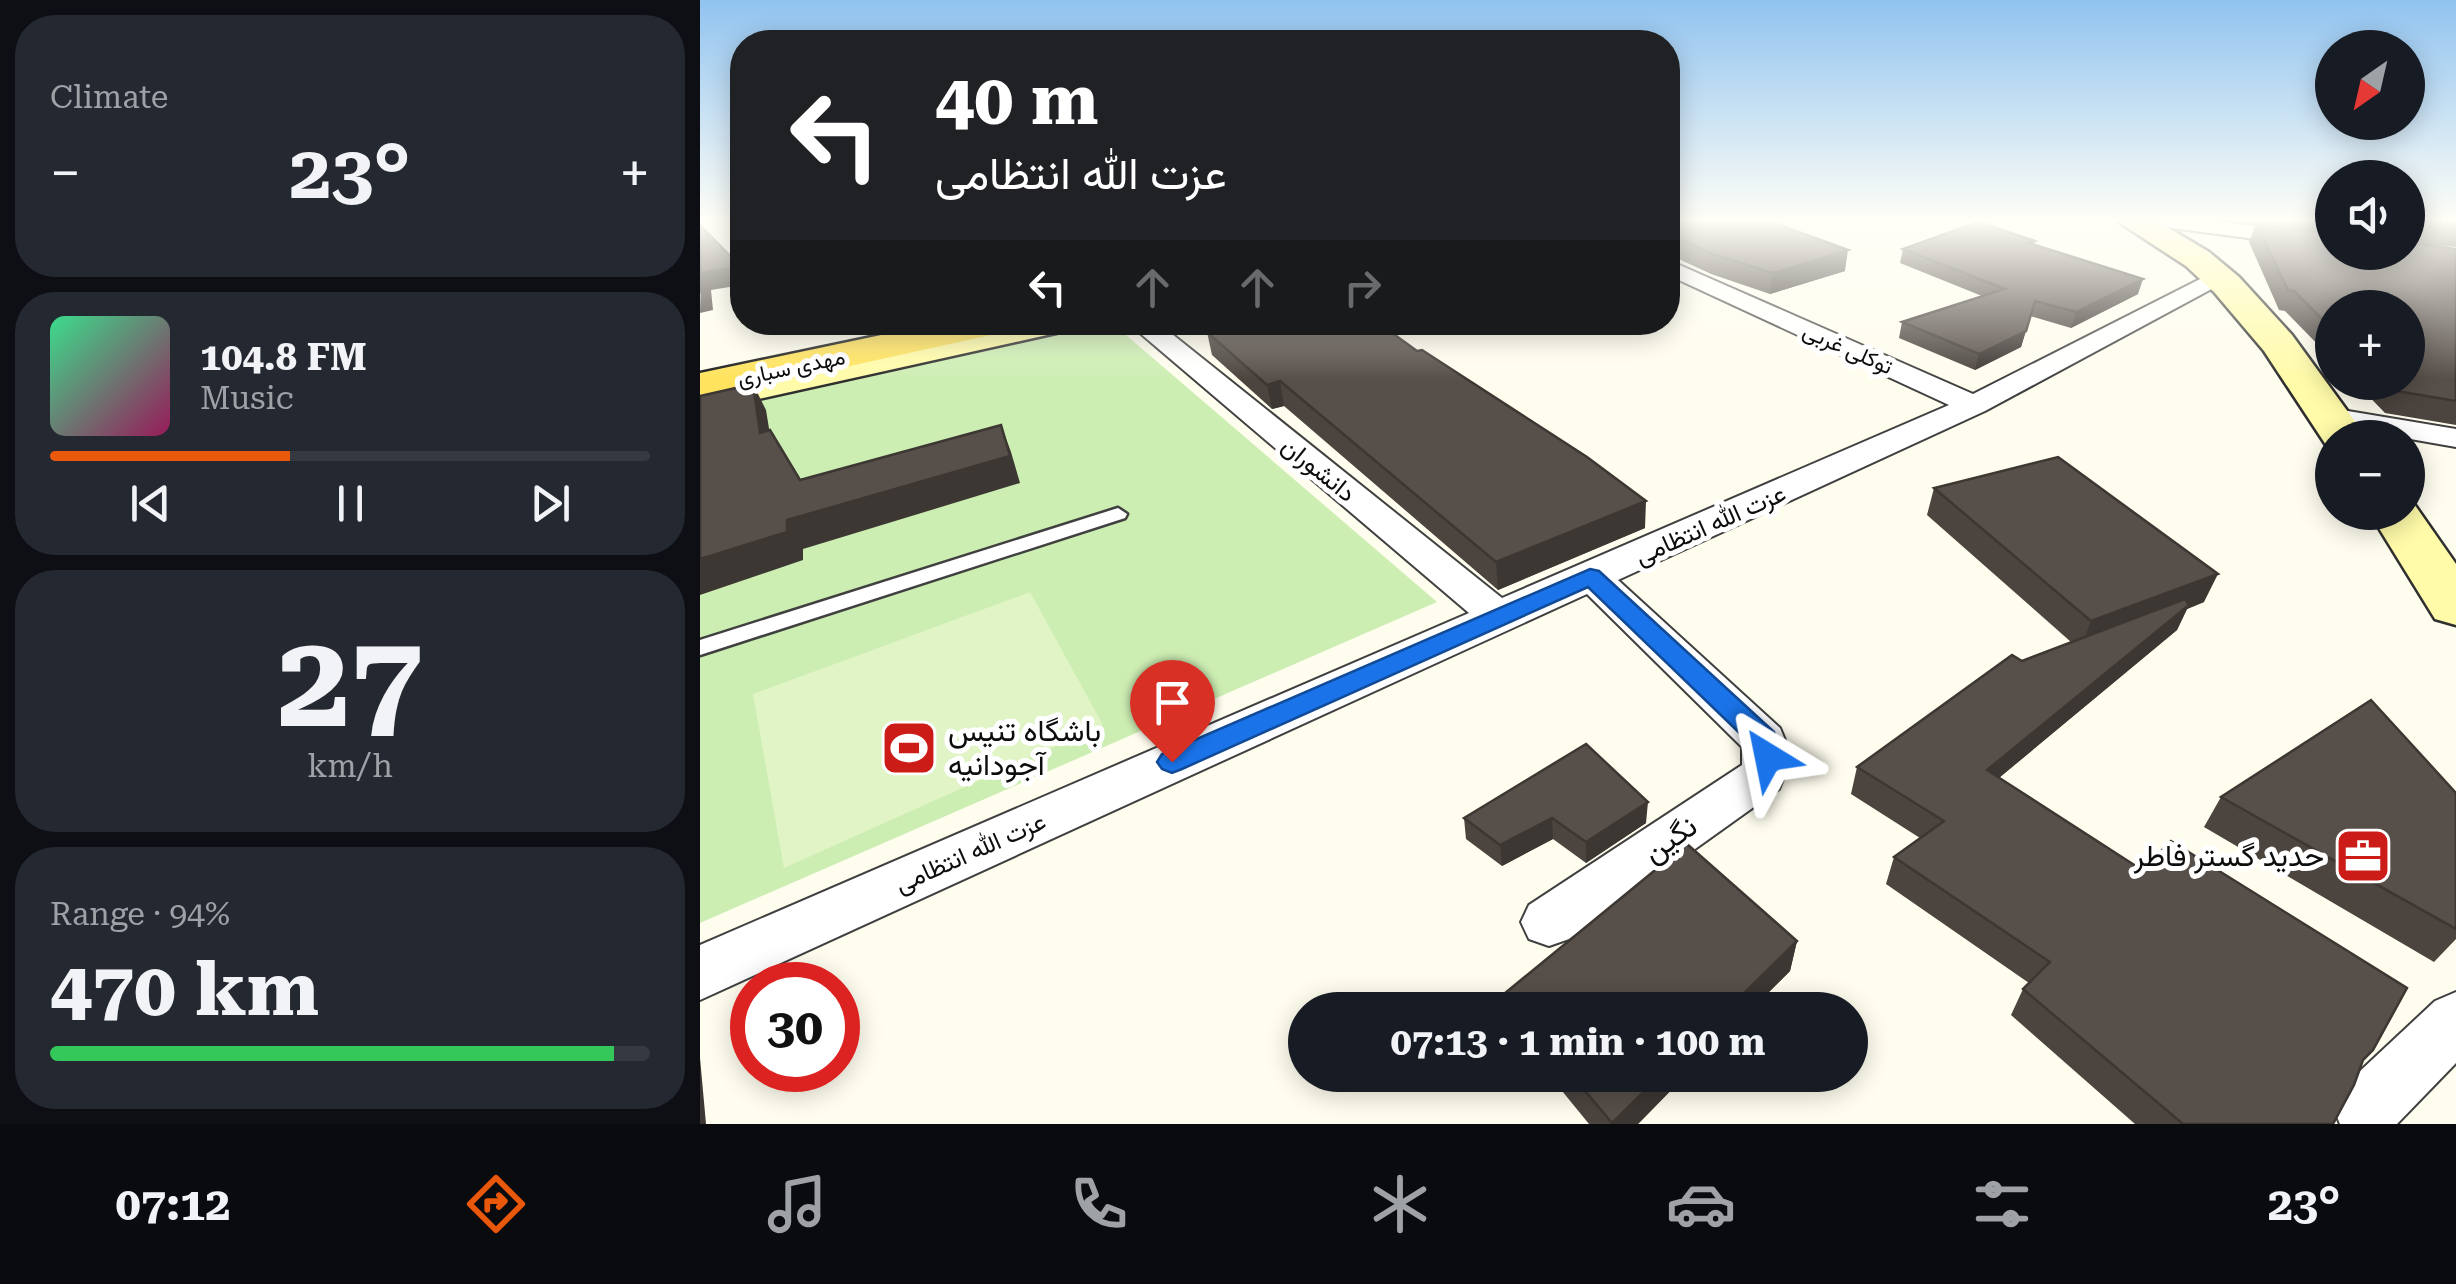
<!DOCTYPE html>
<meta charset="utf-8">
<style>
body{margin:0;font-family:"Roboto Serif",Vazirmatn,serif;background:#242831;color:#f1f3f6;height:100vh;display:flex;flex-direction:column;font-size:38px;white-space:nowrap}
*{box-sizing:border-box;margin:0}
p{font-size:32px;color:#9ea1a6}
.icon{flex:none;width:55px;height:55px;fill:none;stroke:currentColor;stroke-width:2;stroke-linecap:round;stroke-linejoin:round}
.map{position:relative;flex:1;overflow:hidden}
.details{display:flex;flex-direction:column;gap:15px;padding:15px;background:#0d0f14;width:700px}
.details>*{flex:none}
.hud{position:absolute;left:30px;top:30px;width:950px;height:305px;border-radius:40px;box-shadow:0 5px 25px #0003;background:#202124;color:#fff;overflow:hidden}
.needle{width:65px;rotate:214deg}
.controls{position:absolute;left:1615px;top:30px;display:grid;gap:20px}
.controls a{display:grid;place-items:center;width:110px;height:110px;border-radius:50%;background:#171b24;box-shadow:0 5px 25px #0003;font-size:50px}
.speed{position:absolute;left:30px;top:962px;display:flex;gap:20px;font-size:50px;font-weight:700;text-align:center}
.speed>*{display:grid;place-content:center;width:130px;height:130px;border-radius:50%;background:#171b24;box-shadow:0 5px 25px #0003;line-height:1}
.speed .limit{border:15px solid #d22;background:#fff;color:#111}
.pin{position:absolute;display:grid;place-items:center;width:85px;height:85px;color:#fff;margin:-102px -42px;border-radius:50% 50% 50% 0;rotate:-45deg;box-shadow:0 0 10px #0007}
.pin .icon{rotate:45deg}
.me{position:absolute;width:110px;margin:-55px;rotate:325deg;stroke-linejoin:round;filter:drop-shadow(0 0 8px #0008)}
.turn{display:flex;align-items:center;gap:35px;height:210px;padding:0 40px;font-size:45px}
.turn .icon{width:130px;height:130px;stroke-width:2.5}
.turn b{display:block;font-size:70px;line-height:85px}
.lanes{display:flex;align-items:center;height:95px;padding:0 40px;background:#0003;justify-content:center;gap:50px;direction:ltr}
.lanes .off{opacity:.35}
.big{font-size:75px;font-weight:700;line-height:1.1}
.details .card{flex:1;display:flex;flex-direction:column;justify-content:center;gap:15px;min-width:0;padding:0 35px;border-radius:40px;background:#242831}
.details .dial{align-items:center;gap:0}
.dial b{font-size:130px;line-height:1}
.song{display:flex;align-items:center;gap:30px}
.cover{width:120px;height:120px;border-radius:15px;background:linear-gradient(135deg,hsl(150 70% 55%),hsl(330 70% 35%))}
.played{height:10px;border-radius:5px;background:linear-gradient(90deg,#ea580c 40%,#363941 40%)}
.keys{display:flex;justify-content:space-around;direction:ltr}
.heat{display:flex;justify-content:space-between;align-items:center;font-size:55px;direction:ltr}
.charge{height:15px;border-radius:8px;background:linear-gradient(90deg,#34c759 94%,#363941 0)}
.trip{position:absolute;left:588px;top:992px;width:580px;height:100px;border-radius:50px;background:#171b24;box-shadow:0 5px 25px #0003;font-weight:700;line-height:100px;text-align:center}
.menu{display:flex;height:160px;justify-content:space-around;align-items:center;background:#090b0e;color:#9ea1a6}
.menu .icon{width:70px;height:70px}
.menu .on{color:#ea580c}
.menu b{font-size:45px;color:#f1f3f6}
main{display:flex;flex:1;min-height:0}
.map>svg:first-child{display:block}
.green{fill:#cdeeb3}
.pitch{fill:#e1f4c6}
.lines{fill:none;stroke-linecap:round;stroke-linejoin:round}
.lane-casing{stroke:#404040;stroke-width:5}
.street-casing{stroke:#404040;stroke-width:4}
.secondary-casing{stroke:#2f2f2f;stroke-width:5}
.primary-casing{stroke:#1e1e1e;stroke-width:5}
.lane{fill:#fff;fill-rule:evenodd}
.street{fill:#fff;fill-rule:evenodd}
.secondary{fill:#fffba9;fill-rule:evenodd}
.primary{fill:#ffe35e;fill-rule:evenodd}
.wall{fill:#4b443f}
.shaded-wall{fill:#3d3733}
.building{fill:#574f49;stroke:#3d3733;stroke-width:2.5}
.route{fill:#1a73e8;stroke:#114b97;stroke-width:2.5}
.labels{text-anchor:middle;stroke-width:10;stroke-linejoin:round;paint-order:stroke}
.far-street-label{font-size:22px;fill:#0d0d0d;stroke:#fff}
.street-label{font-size:25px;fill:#0d0d0d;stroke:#fff}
.near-poi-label{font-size:30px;fill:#0d0d0d;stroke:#fff;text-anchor:start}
.near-street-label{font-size:30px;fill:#0d0d0d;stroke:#fff}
</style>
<main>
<section class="details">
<div class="card"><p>Climate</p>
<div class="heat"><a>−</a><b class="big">23°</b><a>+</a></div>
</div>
<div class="card">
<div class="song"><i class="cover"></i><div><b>104.8 FM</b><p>Music</p></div></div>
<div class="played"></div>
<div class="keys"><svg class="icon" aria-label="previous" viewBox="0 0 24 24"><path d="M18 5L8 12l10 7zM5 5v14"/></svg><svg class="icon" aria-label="pause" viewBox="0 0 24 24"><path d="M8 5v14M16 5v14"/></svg><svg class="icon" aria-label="next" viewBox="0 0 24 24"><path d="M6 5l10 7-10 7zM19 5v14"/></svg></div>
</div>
<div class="card dial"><b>27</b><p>km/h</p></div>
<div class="card"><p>Range · 94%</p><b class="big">470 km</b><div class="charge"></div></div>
</section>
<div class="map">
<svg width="1756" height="1124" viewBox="0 0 1756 1124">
<rect width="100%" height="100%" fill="#fffdee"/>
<path class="green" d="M396 323H412L737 602 0 923V409Z"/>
<path class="pitch" d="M330 592 403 725 84 868 53 694Z"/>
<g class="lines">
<g class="lane-casing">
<path id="lane" d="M418 508 427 514 425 518 0 655V640Z"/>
</g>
<g class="street-casing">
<path id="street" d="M1454 221H1516L1632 236V249L1464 227Z
M968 260 1273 394 1512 273 1520 271 1532 278 1285 411 918 580 1080 728 1092 757 1079 789 869 939 849 946 829 939 821 922 829 905 1042 765V747L887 594 0 1000V945L769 613 427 322H457L802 598 1249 405 968 275Z
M1630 408 1756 429V447L1619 423 1615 417 1619 411Z
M1756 992V1063L1697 1124H1640L1634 1110 1643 1087 1735 1001Z"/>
</g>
<g class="secondary-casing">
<path id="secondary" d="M1417 221H1457L1509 252 1539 277 1592 335 1667 438H1632V449L1628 448 1564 351 1514 292 1486 266Z
M300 322H375L369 330 356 333 0 412V386Z
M1708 500 1712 501 1756 564V625L1735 619 1669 512H1708Z"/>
</g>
<g class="primary-casing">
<path id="primary" d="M243 322H319L313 330 300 333 0 399V373Z"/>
</g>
<use href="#lane" class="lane"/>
<use href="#street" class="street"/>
<use href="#secondary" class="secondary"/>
<use href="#primary" class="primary"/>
</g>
<path class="wall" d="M968 221 1145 271 1070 294 1011 274 968 254Z
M1535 221H1632V233Z
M1708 221H1756V247L1710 243 1756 249V425L1685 413 1655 382H1708L1632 308V359L1585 311 1579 310 1549 242 1556 224 1632 252Z
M1335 241 1334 245 1438 294 1371 328 1330 316 1321 347 1275 370 1199 338 1202 322 1282 296 1200 263 1203 249Z
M507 332 945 528 798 590 584 406 572 409 512 355Z
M1234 488 1504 602 1487 609 1477 630 1299 778 1663 1062 1633 1124H1435L1311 1015 1323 989 1329 983 1186 884 1194 857 1220 838 1151 794 1157 767 1322 661 1371 642 1227 515Z
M886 744 946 823 886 863 853 839 802 866 766 839 764 818Z
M1756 793V939L1734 962 1504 827 1521 797Z
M1097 941 1090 971 1051 1010H805L804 994Z
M849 1075H986L938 1124H889Z"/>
<path class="shaded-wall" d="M1148 250 1145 271 1070 294 1073 273Z
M40 266 42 270V285L11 290 13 310 0 313 1 273Z
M1443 279 1438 294 1371 328 1376 312Z
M125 322H182L130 333Z
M1326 331 1321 347 1275 370 1279 354Z
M580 381 584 406 572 409 567 385Z
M53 384 66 410 74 459 60 433Z
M301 425 311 452 320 483 103 549V560L0 595V559Z
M946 501 945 528 798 590 796 562Z
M1518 574 1504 602 1487 609 1477 630 1277 796 1287 770 1380 650 1391 621Z
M948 802 946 823 886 863V842Z
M852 818 853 839 802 866 800 845Z
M1097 941 1090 971 1051 1010H1027Z
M0 1058 6 1124H0Z
M961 1075H986L938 1124H912Z"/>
<path class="building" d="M968 221H1069L1148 250 1073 273 1012 254 968 233Z
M1708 221H1756V228L1714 224 1713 230 1708 232Z
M1278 222 1335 241 1329 243 1443 279 1376 312 1335 301 1326 331 1279 354 1202 322 1305 289 1203 249Z
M1556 224 1632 234V252H1708V241L1709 242 1756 249V401L1697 391 1688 382H1708V308H1632V329L1594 291 1588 290Z
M0 225 40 266 1 273 3 292H0Z
M546 322H677L717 351 722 350 887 457 946 501 796 562 580 381 567 385 507 332Z
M53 384 60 433 70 430 100 480 301 425 310 456 87 520V532L0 559V396Z
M1358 457 1518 574 1391 621 1234 488Z
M1485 599 1489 605 1287 770 1442 870 1471 841 1707 988 1673 1050 1663 1060 1654 1085 1633 1124H1483L1323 989 1350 962 1194 857 1244 821 1157 767 1312 655 1322 661Z
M1671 700 1756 793V929L1521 797Z
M886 744 948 802 886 842 852 818 800 845 764 818Z
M987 844 1097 941 1027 1010H817L804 994Z
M872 1075H961L912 1123Z"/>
<linearGradient id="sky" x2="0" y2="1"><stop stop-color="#90c3f0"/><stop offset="0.58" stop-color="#fffef7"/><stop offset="1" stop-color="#fffef7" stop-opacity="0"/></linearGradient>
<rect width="1756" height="379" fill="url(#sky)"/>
<path class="route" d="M890 569 899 571 1074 732 1082 757 1078 765 1068 768 1058 765 1051 744 888 587 482 769 472 773 462 769 457 762 462 754Z"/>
<defs>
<g id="stadium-square" transform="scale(2.875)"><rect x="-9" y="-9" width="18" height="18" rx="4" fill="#cb1c18" stroke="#fff"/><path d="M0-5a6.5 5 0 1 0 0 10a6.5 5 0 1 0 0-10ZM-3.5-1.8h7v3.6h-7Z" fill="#fff"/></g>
<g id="office-square" transform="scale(2.875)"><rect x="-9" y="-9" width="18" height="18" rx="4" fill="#cb1c18" stroke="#fff"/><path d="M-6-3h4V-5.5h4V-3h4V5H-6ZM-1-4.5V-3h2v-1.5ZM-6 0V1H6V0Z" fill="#fff"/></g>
</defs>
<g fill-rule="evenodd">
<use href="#stadium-square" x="209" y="748"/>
<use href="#office-square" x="1663" y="856"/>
</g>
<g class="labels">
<g class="far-street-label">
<text transform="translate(1148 348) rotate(24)" y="8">توکلی غربی</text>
<text transform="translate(91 367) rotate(-12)" y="8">مهدی سباری</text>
</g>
<g class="street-label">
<text transform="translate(619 469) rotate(39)" y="9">دانشوران</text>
<text transform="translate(1010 524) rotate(-24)" y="9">عزت الله انتظامی</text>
<text transform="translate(270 852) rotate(-24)" y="9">عزت الله انتظامی</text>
</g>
<g class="near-poi-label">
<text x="248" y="741">باشگاه تنیس<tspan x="248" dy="34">آجودانیه</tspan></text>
<text x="1624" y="866" text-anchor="end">حدید گستر فاطر</text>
</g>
<g class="near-street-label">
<text transform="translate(970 839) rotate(-35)" y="10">نگین</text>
</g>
</g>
</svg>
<div class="controls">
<a><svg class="needle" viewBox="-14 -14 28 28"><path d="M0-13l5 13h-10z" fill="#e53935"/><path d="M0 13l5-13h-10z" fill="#9ea1a6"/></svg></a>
<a><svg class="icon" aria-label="sound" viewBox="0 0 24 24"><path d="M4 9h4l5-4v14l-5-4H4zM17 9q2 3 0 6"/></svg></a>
<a>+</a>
<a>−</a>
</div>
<div class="speed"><div class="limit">30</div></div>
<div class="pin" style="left:472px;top:762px;background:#d93025"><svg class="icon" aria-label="arrive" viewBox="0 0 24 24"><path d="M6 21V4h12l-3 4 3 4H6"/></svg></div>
<svg class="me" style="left:1068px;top:757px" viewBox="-20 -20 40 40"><path d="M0-17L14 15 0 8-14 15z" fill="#1a73e8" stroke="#fff" stroke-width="4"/></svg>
<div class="trip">07:13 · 1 min · 100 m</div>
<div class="hud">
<div class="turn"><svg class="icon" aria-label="left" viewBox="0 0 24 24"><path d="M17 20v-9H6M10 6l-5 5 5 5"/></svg><div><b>40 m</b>عزت الله انتظامی</div></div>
<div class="lanes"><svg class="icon" aria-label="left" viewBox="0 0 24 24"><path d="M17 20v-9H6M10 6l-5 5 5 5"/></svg><svg class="icon off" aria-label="ahead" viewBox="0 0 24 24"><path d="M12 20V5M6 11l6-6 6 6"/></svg><svg class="icon off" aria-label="ahead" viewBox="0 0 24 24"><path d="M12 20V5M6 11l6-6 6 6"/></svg><svg class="icon off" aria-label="right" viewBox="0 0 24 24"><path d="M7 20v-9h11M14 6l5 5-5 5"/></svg></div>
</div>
</div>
</main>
<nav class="menu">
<b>07:12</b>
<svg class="icon on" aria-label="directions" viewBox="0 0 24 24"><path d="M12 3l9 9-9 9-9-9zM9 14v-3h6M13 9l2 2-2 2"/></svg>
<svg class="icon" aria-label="music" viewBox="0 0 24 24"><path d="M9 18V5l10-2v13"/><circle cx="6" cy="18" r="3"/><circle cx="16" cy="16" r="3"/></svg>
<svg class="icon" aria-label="phone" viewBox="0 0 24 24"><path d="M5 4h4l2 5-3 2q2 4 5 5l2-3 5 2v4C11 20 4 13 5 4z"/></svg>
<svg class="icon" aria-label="climate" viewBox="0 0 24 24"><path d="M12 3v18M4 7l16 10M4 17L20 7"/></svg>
<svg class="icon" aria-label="car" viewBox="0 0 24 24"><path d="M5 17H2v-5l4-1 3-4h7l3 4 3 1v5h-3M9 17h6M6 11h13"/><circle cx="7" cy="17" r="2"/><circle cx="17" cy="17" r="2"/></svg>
<svg class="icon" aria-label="filters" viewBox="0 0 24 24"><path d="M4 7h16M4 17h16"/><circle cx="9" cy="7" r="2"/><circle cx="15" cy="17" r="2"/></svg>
<b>23°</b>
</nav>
